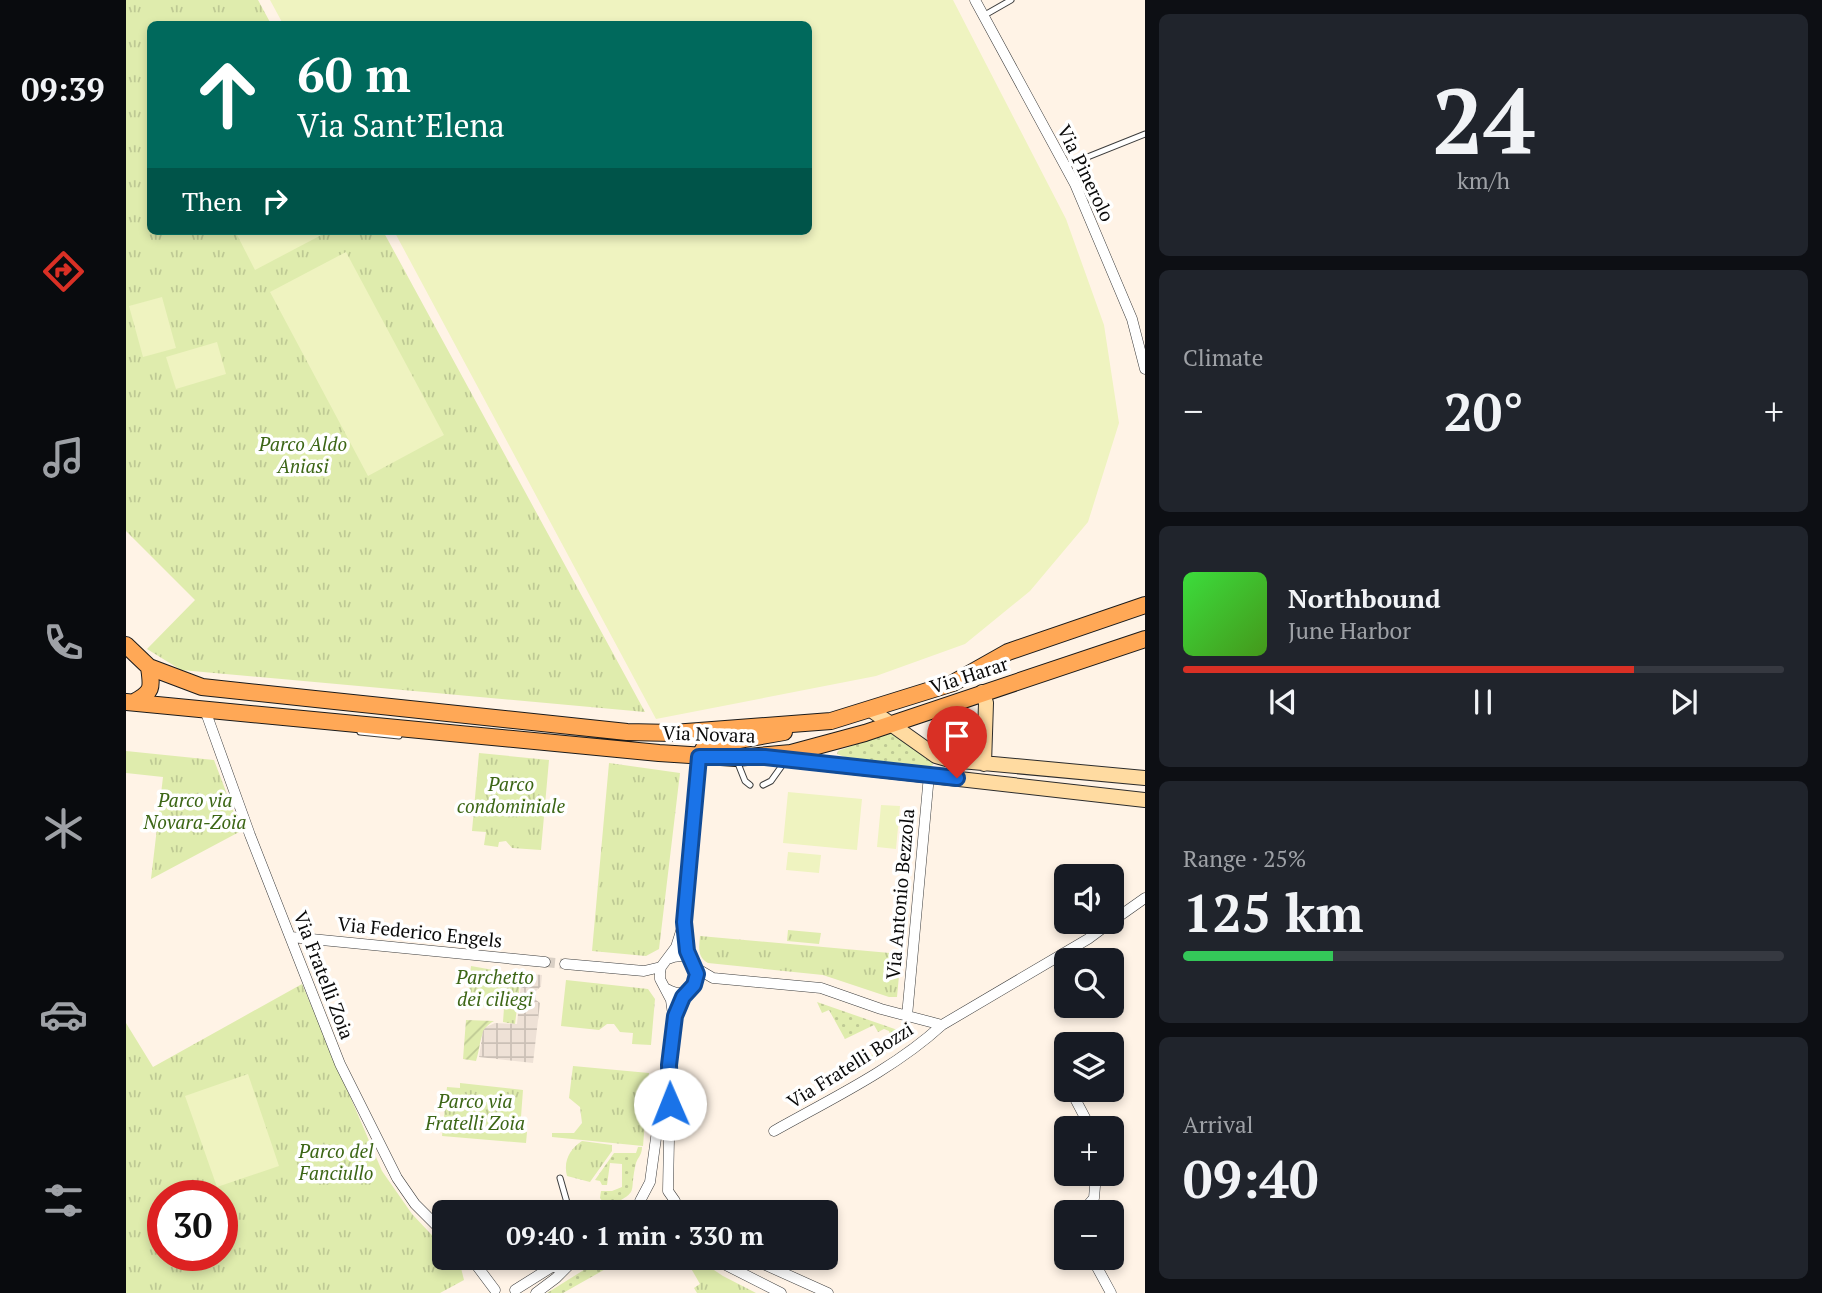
<!DOCTYPE html>
<meta charset="utf-8">
<style>
body{margin:0;font-family:"PT Serif",serif;background:#20242c;color:#f1f3f6;height:100vh;display:flex;flex-direction:column;font-size:26px;white-space:nowrap}
*{box-sizing:border-box;margin:0}
p{font-size:23px;color:#9ea1a6}
.icon{flex:none;width:38px;height:38px;fill:none;stroke:currentColor;stroke-width:2;stroke-linecap:round;stroke-linejoin:round}
.map{position:relative;flex:1;overflow:hidden}
.details{display:flex;flex-direction:column;gap:14px;padding:14px;background:#0d0f14;width:677px}
.details>*{flex:none}
.guide{position:absolute;left:21px;top:21px;width:665px;height:214px;border-radius:10px;box-shadow:0 4px 10px #0003;background:#00695c;color:#fff;overflow:hidden}
.fabs{position:absolute;left:928px;top:864px;display:grid;gap:14px}
.fabs a{display:grid;place-items:center;width:70px;height:70px;border-radius:10px;background:#171b24;box-shadow:0 4px 10px #0003;font-size:35px}
.speed{position:absolute;left:21px;top:1180px;display:flex;gap:14px;font-size:35px;font-weight:700;text-align:center}
.speed>*{display:grid;place-content:center;width:91px;height:91px;border-radius:50%;background:#171b24;box-shadow:0 4px 10px #0003;line-height:1}
.speed .limit{border:10px solid #d22;background:#fff;color:#111}
.pin{position:absolute;display:grid;place-items:center;width:60px;height:60px;color:#fff;margin:-72px -30px;border-radius:50% 50% 50% 0;rotate:-45deg;box-shadow:0 0 7px #0007}
.pin .icon{rotate:45deg}
.me{position:absolute;width:77px;margin:-38px;rotate:359deg;stroke-linejoin:round;filter:drop-shadow(0 0 5px #0008)}
.turn{display:flex;align-items:center;gap:24px;height:147px;padding:0 35px;font-size:32px}
.turn .icon{width:91px;height:91px;stroke-width:2.5}
.turn b{display:block;font-size:49px;line-height:60px}
.then{display:flex;align-items:center;height:66px;padding:0 35px;background:#0003;gap:14px;font-size:26px}
.big{font-size:52px;font-weight:700;line-height:1.1}
.details .card{flex:1;display:flex;flex-direction:column;justify-content:center;gap:10px;min-width:0;padding:0 24px;border-radius:10px;background:#20242c}
.details .dial{align-items:center;gap:0}
.dial b{font-size:91px;line-height:1}
.song{display:flex;align-items:center;gap:21px}
.cover{width:84px;height:84px;border-radius:10px;background:linear-gradient(135deg,hsl(120 70% 55%),hsl(100 70% 35%))}
.played{height:7px;border-radius:4px;background:linear-gradient(90deg,#d93025 75%,#363941 75%)}
.keys{display:flex;justify-content:space-around;direction:ltr}
.heat{display:flex;justify-content:space-between;align-items:center;font-size:38px;direction:ltr}
.charge{height:10px;border-radius:5px;background:linear-gradient(90deg,#34c759 25%,#363941 0)}
.trip{position:absolute;left:306px;top:1200px;width:406px;height:70px;border-radius:10px;background:#171b24;box-shadow:0 4px 10px #0003;font-weight:700;line-height:70px;text-align:center}
main{display:flex;flex:1;min-height:0}
.tabs{display:flex;flex-direction:column;width:126px;justify-content:space-around;align-items:center;background:#090b0e;color:#9ea1a6}
.tabs .icon{width:49px;height:49px}
.tabs .active{color:#d93025}
.tabs b{font-size:32px;color:#f1f3f6}
.map>svg:first-child{display:block}
.grass{fill:url(#grass-dots)}
.park{fill:url(#park-tufts);fill-rule:evenodd}
.garden{fill:url(#garden-furrows)}
.pitch{fill:#eff3c0}
.plaza{fill:url(#plaza-grid)}
.lines{fill:none;stroke-linecap:round;stroke-linejoin:round}
.street-tunnel{stroke:#dad0c5;stroke-width:10;stroke-dasharray:10 5;stroke-linecap:butt}
.lane-casing{stroke:#3d3d3d;stroke-width:7}
.street-casing{stroke:#3d3d3d;stroke-width:11}
.secondary-casing{stroke:#2c2c2c;stroke-width:16}
.primary-casing{stroke:#1b1b1b;stroke-width:18}
.lane{stroke:#fff;stroke-width:5}
.street{stroke:#fff;stroke-width:10}
.secondary{stroke:#ffdba1;stroke-width:14}
.primary{stroke:#ffa856;stroke-width:16}
.route-casing{stroke:#114b97;stroke-width:18}
.route{stroke:#1a73e8;stroke-width:12}
.labels{text-anchor:middle;stroke-width:7;stroke-linejoin:round;paint-order:stroke}
.street-label{font-size:19px;fill:#0a0a0a;stroke:#fff}
.park-label{font-size:19px;font-style:italic;fill:#3c6616;stroke:#fff}
</style>
<main>
<nav class="tabs">
<b>09:39</b>
<svg class="icon active" aria-label="directions" viewBox="0 0 24 24"><path d="M12 3l9 9-9 9-9-9zM9 14v-3h6M13 9l2 2-2 2"/></svg>
<svg class="icon" aria-label="music" viewBox="0 0 24 24"><path d="M9 18V5l10-2v13"/><circle cx="6" cy="18" r="3"/><circle cx="16" cy="16" r="3"/></svg>
<svg class="icon" aria-label="phone" viewBox="0 0 24 24"><path d="M5 4h4l2 5-3 2q2 4 5 5l2-3 5 2v4C11 20 4 13 5 4z"/></svg>
<svg class="icon" aria-label="climate" viewBox="0 0 24 24"><path d="M12 3v18M4 7l16 10M4 17L20 7"/></svg>
<svg class="icon" aria-label="car" viewBox="0 0 24 24"><path d="M5 17H2v-5l4-1 3-4h7l3 4 3 1v5h-3M9 17h6M6 11h13"/><circle cx="7" cy="17" r="2"/><circle cx="17" cy="17" r="2"/></svg>
<svg class="icon" aria-label="filters" viewBox="0 0 24 24"><path d="M4 7h16M4 17h16"/><circle cx="9" cy="7" r="2"/><circle cx="15" cy="17" r="2"/></svg>
</nav>
<div class="map">
<svg width="1019" height="1293" viewBox="0 0 1019 1293">
<defs>
<pattern id="grass-dots" width="8" height="8" patternUnits="userSpaceOnUse" patternTransform="scale(1.75)"><rect width="8" height="8" fill="#dfecad"/><path d="M2 2h.1M6 6h.1" fill="none" stroke="#bec994" stroke-width="1.8" stroke-linecap="round"/></pattern>
<pattern id="park-tufts" width="24" height="20" patternUnits="userSpaceOnUse" patternTransform="scale(1.75)"><rect width="24" height="20" fill="#dfecad"/><path d="M3 7l-1-3M5 7V3M7 7l1-3M15 17l-1-3M17 17v-4M19 17l1-3" fill="none" stroke="#bec994"/></pattern>
<pattern id="garden-furrows" width="10" height="10" patternUnits="userSpaceOnUse" patternTransform="scale(1.75)"><rect width="10" height="10" fill="#dfecad"/><path d="M-1 1l2-2M0 10L10 0M9 11l2-2" fill="none" stroke="#bec994"/></pattern>
<pattern id="plaza-grid" width="8" height="8" patternUnits="userSpaceOnUse" patternTransform="scale(1.75)"><rect width="8" height="8" fill="#eee1d6"/><path d="M0 4h8M4 0v8" fill="none" stroke="#cbc0b6"/></pattern>
</defs>
<rect width="100%" height="100%" fill="#fff3e6"/>
<path class="grass" d="M764 732 806 761 807 765 802 767 727 760 711 754 712 751Z
M691 1002 786 1035 731 1073 726 1066 767 1044 763 1031 758 1029 752 1032 748 1025 719 1039 703 1010 696 1013Z
M512 1147H516C516 1155 512 1157 510 1163 502 1196 516 1189 481 1208L474 1198 475 1191H486L496 1187V1164L484 1163 481 1185H476L474 1181 469 1180 488 1153H510Z
M477 1258H499L437 1293H421Z"/>
<path class="park" d="M0 0H132L145 24H24V231H257L519 712 55 670 21 649 69 600 0 531Z
M0 751 88 760 115 831 25 879 37 777 0 773Z
M353 753 423 760 415 850 386 848 380 841 373 842 372 847 358 845 360 832 346 831Z
M483 763 554 773 533 949 520 956 466 951Z
M662 930 695 933 693 944 661 941Z
M574 936 775 954 771 997H763L697 975 582 963C571 957 573 947 574 936Z
M345 966 395 975 389 1024 377 1022 378 1008 341 1005Z
M440 980 522 989 529 999 525 1045 506 1044 507 1033 494 1032 488 1024H481L473 1030 435 1026Z
M176 984 256 1171 286 1214 318 1248V1258H329L334 1264 338 1280 314 1293H0V1023L27 1067ZM37 1195H96V1255H37Z
M447 1066 523 1073 517 1146 426 1137V1133H448L456 1123 454 1107 443 1098Z
M334 1083 397 1090 394 1130 401 1132 400 1143 316 1136 321 1087 334 1088Z
M456 1141 486 1145V1151L464 1182 441 1176C437 1161 444 1149 456 1141Z
M559 1258H570L597 1276 630 1293H571L568 1288 574 1284Z"/>
<path class="garden" d="M340 1020 368 1021C353 1028 355 1047 350 1061L337 1059Z"/>
<path class="pitch" d="M144 0H827L940 219 978 325 993 423 962 522 904 591 839 644 750 676 530 719 268 231H682V24H157Z
M109 231H203L129 270Z
M220 252 318 435 242 476 144 292Z
M36 297 50 348 17 357 3 306Z
M91 342 100 374 50 389 40 357Z
M662 792 736 799 731 850 657 843Z
M755 805 774 806 770 849 751 847Z
M662 852 695 855 693 873 660 870Z
M122 1074 153 1166 91 1187 59 1096Z"/>
<path class="plaza" d="M396 973 416 975 415 986 409 992 410 1000 414 1003 407 1063 353 1057 357 1031 360 1027 369 1023 391 1024Z"/>
<g class="lines">
<path class="street-tunnel" d="M419 962 439 964"/>
<g class="lane-casing">
<path id="lane" d="M857 16 885 0
M939 166 1019 134
M234 732 273 736
M611 761 619 781 624 785
M637 785 645 781 660 760
M434 1178 444 1213"/>
</g>
<g class="street-casing">
<path id="street" d="M849 0 949 184 1006 319 1019 369
M79 710 124 835 214 1064 271 1178 289 1204 318 1233
M985 922 1019 898
M558 929 560 946 566 962
M165 937 419 962
M439 964 518 971 535 967
M570 968 587 978 695 988 755 1009 816 1025
M541 989C578 1010 581 942 542 959
M781 1016 803 775
M544 1086 542 1191 549 1201 547 1213
M945 1091 965 1129
M648 1131C705 1099 768 1069 816 1025L962 939 985 922
M516 1213 514 1201 524 1182 533 1116 543 1065 548 1022 545 1000 534 979V973L535 967 550 947 558 922 573 757
M955 1213 968 1198 970 1174
M345 1258 369 1290
M586 1258 655 1293
M624 1258 702 1293
M966 1258 985 1293
M389 1290 424 1268 447 1261
M410 1293 430 1278 444 1264"/>
</g>
<g class="secondary-casing">
<path id="secondary" d="M856 692 860 703 858 764
M745 710 810 756 824 760 1019 778
M647 758 1019 800"/>
</g>
<g class="primary-casing">
<path id="primary" d="M0 645 23 667 76 687 501 732 547 733 705 721 827 683 882 652 1019 605
M0 702 533 753 610 758 665 753 739 733 1019 639
M8 702C27 692 26 688 23 667
M573 757 579 746 658 732"/>
</g>
<use href="#lane" class="lane"/>
<use href="#street" class="street"/>
<use href="#secondary" class="secondary"/>
<use href="#primary" class="primary"/>
</g>
<g class="lines">
<g class="route-casing">
<path id="route" d="M544 1104 543 1065 549 1016 557 997 568 985 571 974 561 951 558 922 573 757H639L831 778"/>
</g>
<use href="#route" class="route"/>
</g>
<g class="labels">
<g class="street-label">
<text transform="translate(960 173) rotate(64)" y="7">Via Pinerolo</text>
<text transform="translate(843 675) rotate(-18)" y="7">Via Harar</text>
<text transform="translate(583 734) rotate(2)" y="7">Via Novara</text>
<text transform="translate(774 894) rotate(-85)" y="7">Via Antonio Bezzola</text>
<text transform="translate(294 932) rotate(6)" y="7">Via Federico Engels</text>
<text transform="translate(198 975) rotate(69)" y="7">Via Fratelli Zoia</text>
<text transform="translate(724 1065) rotate(-32)" y="7">Via Fratelli Bozzi</text>
</g>
<g class="park-label">
<text x="177" y="451">Parco Aldo<tspan x="177" dy="22">Aniasi</tspan></text>
<text x="385" y="791">Parco<tspan x="385" dy="22">condominiale</tspan></text>
<text x="69" y="807">Parco via<tspan x="69" dy="22">Novara-Zoia</tspan></text>
<text x="369" y="984">Parchetto<tspan x="369" dy="22">dei ciliegi</tspan></text>
<text x="349" y="1108">Parco via<tspan x="349" dy="22">Fratelli Zoia</tspan></text>
<text x="210" y="1158">Parco del<tspan x="210" dy="22">Fanciullo</tspan></text>
</g>
</g>
</svg>
<div class="fabs">
<a><svg class="icon" aria-label="sound" viewBox="0 0 24 24"><path d="M4 9h4l5-4v14l-5-4H4zM17 9q2 3 0 6"/></svg></a>
<a><svg class="icon" aria-label="search" viewBox="0 0 24 24"><circle cx="10" cy="10" r="6"/><path d="M15 15l6 6"/></svg></a>
<a><svg class="icon" aria-label="layers" viewBox="0 0 24 24"><path d="M12 4l9 5-9 5-9-5zM3 14l9 5 9-5"/></svg></a>
<a>+</a>
<a>−</a>
</div>
<div class="speed"><div class="limit">30</div></div>
<div class="pin" style="left:831px;top:778px;background:#d93025"><svg class="icon" aria-label="arrive" viewBox="0 0 24 24"><path d="M6 21V4h12l-3 4 3 4H6"/></svg></div>
<svg class="me" style="left:544px;top:1104px" viewBox="-20 -20 40 40"><circle r="19" fill="#fff"/><path d="M0-13L10 11 0 6-10 11z" fill="#1a73e8"/></svg>
<div class="trip">09:40 · 1 min · 330 m</div>
<div class="guide">
<div class="turn"><svg class="icon" aria-label="ahead" viewBox="0 0 24 24"><path d="M12 20V5M6 11l6-6 6 6"/></svg><div><b>60 m</b>Via Sant’Elena</div></div>
<div class="then">Then<svg class="icon" aria-label="right" viewBox="0 0 24 24"><path d="M7 20v-9h11M14 6l5 5-5 5"/></svg></div>
</div>
</div>
<section class="details">
<div class="card dial"><b>24</b><p>km/h</p></div>
<div class="card"><p>Climate</p>
<div class="heat"><a>−</a><b class="big">20°</b><a>+</a></div>
</div>
<div class="card">
<div class="song"><i class="cover"></i><div><b>Northbound</b><p>June Harbor</p></div></div>
<div class="played"></div>
<div class="keys"><svg class="icon" aria-label="previous" viewBox="0 0 24 24"><path d="M18 5L8 12l10 7zM5 5v14"/></svg><svg class="icon" aria-label="pause" viewBox="0 0 24 24"><path d="M8 5v14M16 5v14"/></svg><svg class="icon" aria-label="next" viewBox="0 0 24 24"><path d="M6 5l10 7-10 7zM19 5v14"/></svg></div>
</div>
<div class="card"><p>Range · 25%</p><b class="big">125 km</b><div class="charge"></div></div>
<div class="card"><p>Arrival</p><b class="big">09:40</b></div>
</section>
</main>
